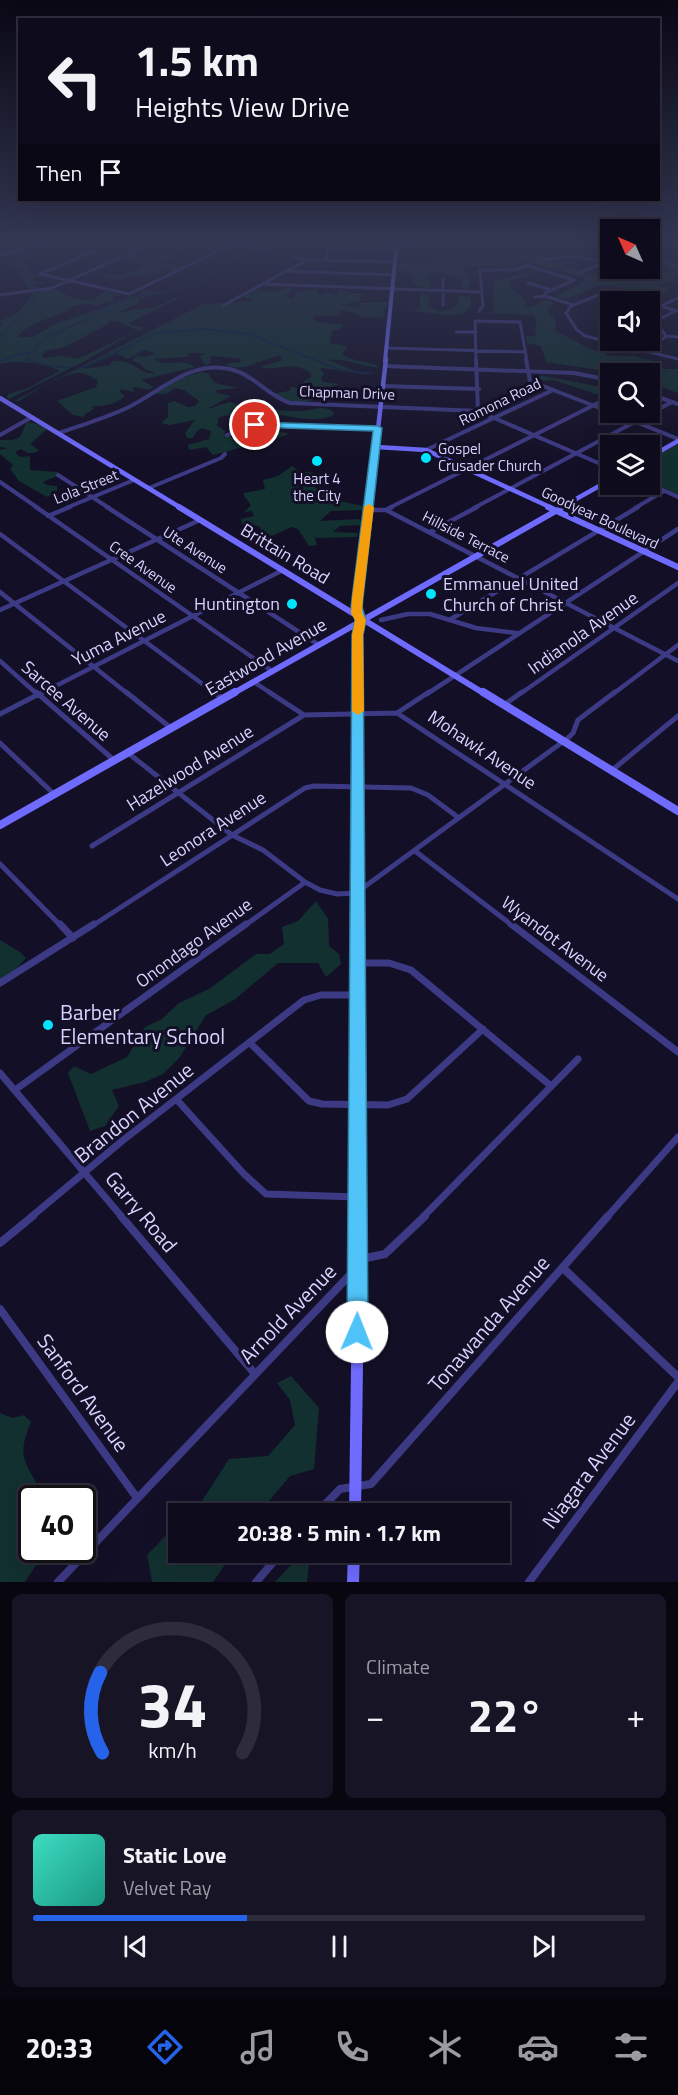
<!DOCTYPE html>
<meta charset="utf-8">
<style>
body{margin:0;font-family:"Titillium Web",sans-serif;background:#171425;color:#f1f3f6;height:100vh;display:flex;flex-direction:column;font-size:22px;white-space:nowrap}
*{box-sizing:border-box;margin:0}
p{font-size:20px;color:#9b9ba3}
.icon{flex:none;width:33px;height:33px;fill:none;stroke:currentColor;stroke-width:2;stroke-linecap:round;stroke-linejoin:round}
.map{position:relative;height:1582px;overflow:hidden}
.details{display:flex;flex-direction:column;gap:12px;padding:12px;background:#08060f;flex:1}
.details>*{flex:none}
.banner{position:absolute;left:18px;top:18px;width:642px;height:183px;border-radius:0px;box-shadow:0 6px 24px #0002,0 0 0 2px #2e2b3b;background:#0e0b1c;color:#f1f3f6;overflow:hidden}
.needle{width:39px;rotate:315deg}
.buttons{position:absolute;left:600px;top:219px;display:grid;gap:12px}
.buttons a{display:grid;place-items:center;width:60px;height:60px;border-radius:0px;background:#0e0b1c;box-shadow:0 6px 24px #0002,0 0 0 2px #2e2b3b;font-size:30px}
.speed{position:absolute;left:18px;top:1485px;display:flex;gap:12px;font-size:30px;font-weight:700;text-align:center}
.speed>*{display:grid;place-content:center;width:78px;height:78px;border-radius:50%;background:#0e0b1c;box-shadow:0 6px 24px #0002,0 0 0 2px #2e2b3b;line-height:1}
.speed .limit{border:3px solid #111;border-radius:9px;background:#fff;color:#111}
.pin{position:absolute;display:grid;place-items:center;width:51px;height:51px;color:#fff;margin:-26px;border:3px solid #fff;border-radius:50%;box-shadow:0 2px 6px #0007}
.me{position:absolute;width:66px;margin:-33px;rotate:1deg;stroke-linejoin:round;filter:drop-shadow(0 0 4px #0008)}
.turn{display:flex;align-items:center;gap:21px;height:126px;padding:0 18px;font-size:27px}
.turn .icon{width:78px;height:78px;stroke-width:2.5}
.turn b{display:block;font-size:42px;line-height:51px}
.then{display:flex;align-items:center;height:57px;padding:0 18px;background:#0003;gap:12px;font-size:22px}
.big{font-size:45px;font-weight:700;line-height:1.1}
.details .tile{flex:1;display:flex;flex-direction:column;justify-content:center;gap:9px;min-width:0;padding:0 21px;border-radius:9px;background:#171425}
.details .dial{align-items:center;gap:0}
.dial svg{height:156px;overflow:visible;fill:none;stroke:#2e2b3b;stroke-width:7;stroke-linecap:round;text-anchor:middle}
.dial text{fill:#f1f3f6;stroke:none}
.song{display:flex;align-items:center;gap:18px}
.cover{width:72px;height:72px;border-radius:9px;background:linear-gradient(135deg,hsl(170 70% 55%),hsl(170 70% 35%))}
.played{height:6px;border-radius:3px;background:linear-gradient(90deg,#2563eb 35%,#2e2b3b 35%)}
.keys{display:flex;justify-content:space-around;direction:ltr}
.heat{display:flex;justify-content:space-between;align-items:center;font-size:33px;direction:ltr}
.details .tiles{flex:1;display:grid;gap:12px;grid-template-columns:1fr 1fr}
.tile:last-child{grid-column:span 2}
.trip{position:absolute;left:168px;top:1503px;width:342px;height:60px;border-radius:0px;background:#0e0b1c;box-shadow:0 6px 24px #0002,0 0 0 2px #2e2b3b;font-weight:700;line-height:60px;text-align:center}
.tabs{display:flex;height:96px;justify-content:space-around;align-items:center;background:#06040b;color:#9b9ba3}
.tabs .icon{width:42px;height:42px}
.tabs .active{color:#2563eb}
.tabs b{font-size:27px;color:#f1f3f6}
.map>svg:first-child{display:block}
.green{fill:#12302f;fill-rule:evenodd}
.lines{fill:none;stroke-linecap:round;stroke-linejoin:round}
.stream{stroke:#0a1f44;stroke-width:1.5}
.street-far5{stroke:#3d3a85;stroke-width:3}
.street-far4{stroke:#3d3a85;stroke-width:4}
.street-far3{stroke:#3d3a85;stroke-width:4.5}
.street-far2{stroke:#3d3a85;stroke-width:5}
.street-far1{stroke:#3d3a85;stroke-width:7}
.street{stroke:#3d3a85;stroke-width:8}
.secondary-far5{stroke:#6f6bff;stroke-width:4}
.secondary-far4{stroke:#6f6bff;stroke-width:4.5}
.secondary-far3{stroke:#6f6bff;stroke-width:6}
.secondary-far2{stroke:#6f6bff;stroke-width:8}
.secondary-far1{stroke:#6f6bff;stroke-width:10}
.secondary{stroke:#6f6bff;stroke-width:12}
.route{fill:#4fc3f7;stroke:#337fa1;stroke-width:1.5}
.slow{fill:#f59e0b}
.poi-dot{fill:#00e5ff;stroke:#130f26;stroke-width:2}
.labels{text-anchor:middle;stroke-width:6;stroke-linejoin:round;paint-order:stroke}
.far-street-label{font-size:15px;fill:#d9d4ff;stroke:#130f26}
.far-poi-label{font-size:15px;fill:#d9d4ff;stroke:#130f26;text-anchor:start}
.street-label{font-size:18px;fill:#d9d4ff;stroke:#130f26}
.poi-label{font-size:18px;fill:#d9d4ff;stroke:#130f26;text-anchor:start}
.near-poi-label{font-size:21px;fill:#d9d4ff;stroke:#130f26;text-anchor:start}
.near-street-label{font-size:21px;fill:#d9d4ff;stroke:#130f26}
</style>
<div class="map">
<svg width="678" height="1582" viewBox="0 0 678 1582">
<rect width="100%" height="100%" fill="#130f26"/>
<path class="green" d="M157 242 189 244 178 253 159 262 184 267 176 271 153 268 167 274 146 275 154 279 133 276 118 280 92 274 121 275 143 266 125 257C140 250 156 263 169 250L154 247 142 250Z
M479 242 585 244 590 246 581 252 563 249 566 255H543L542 257 551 262H565L561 266 590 275 612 279 633 273 646 279 654 278 638 272H673L677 270 656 262 659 260 678 262V275L671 276 678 281H670L655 285 667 289C653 306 627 286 609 285 588 284 574 303 554 297L580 285 585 280 583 277 524 261 507 267 467 265 463 270 471 277 468 289H461L463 279 440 273 428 274 431 288 419 287 412 281 415 276 397 269 399 262 435 266 438 263 431 261 440 251 466 247Z
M20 250 33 254 24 262 31 275 36 274 49 277 38 276 31 280V282L48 283 35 284 41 289 28 288 19 272 21 268 10 267 16 259 15 253Z
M529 272 534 273 510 281V287L523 298 525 303 524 307H532L544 300 554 302 547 310 556 321 555 330 592 350 607 352 606 356H634L653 361 663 369H678V393L650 383V374L619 373 546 362 541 346 527 343 526 336H536L535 327 537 323 534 315 481 313 491 312 494 309V281Z
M52 288C72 297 87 309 105 291L124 295 113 296V300C95 309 92 302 77 305 70 307 68 311 61 314 44 320 34 322 19 334V337H33L55 324 141 295V290L166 292 138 299 139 303 119 312C126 314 130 309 138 309 160 310 168 299 188 294L130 322 131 325 144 328 140 331 119 322 109 321 108 324 65 347 45 351 42 356 44 358 61 356 78 359 136 331 85 361 9 399 7 397 8 394 28 388 59 371C46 363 15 360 0 364V326L2 324 0 320C12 320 29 303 34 292Z
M287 288 294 289 284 296 291 299 294 298 295 293 316 289 318 294 323 295 328 292 335 295 340 290 345 291 347 294 362 293 360 298 363 300 341 305 361 308 358 303H360L388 302 384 311 385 318 363 317 344 310 341 311 340 316H316L312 319 318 322 344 325 342 328 332 331 330 343 346 346 347 348 342 354C351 362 368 360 380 367 369 370 346 357 329 360L355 371 378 374H364L322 368 320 369 324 374 321 378 323 382 340 384 329 387 327 393C301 406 298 406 271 394L289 391 291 389 289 387 302 388 299 385 311 377V374C294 359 279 372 260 367L280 361 282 356C261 357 243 375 225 364L240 362 241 359 213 356 210 358V364L205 365 200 356 205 353H188L187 357 154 359C166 369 181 356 195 367L141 380 154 387 149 390 134 387 132 388 135 391 134 392 121 389 120 392 125 396C115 405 105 406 92 406L94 409 86 413 84 417 73 415 57 401 96 387 98 381C92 377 87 373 80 373 64 372 32 393 19 401H14L203 304 255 301 242 296 253 290 274 292ZM144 350 155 353 147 357 136 356 132 361 139 363 146 370 156 373C139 376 135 359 112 361L110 365 83 369 117 353 128 359Z
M420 293 430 295 428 306 440 311 453 309 459 301 457 296 471 297V305L464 314 446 315 407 310 420 309Z
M201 372 209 374C212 387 228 384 238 388L216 390 217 393 231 396 207 409 230 402 252 411 260 409 261 406 272 404 270 409C280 411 289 411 299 411 311 412 324 402 335 414 319 425 289 415 271 414 254 414 235 413 219 417L217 426 225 431 224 434 240 441C256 435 270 428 289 434L275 439 261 438 255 444 213 455 206 447 189 450 188 445 209 439 211 431 202 428 196 432 193 438H187L185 433 195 420 170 425 161 423 168 417V403L174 401 188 407 195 406 199 401 184 390 175 388 166 394H155L173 381Z
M543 376 596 386 603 385 610 389 600 390V393L596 394 554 380 545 381 530 377Z
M27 422 37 424 47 429 30 444 39 450C32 455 28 454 21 449L15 452 20 457 30 456V470L58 472 57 476 43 482 47 485 57 486V492L47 497 19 481 10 469 13 465 0 454V450L8 448 0 447V440C23 440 18 439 27 422Z
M678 444V495L650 483V460Z
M292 466 299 471 314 473 321 479 315 487 319 491 329 492 339 501 363 506 364 508 362 510 331 511 320 521 358 519 363 522 362 525 340 526 333 532 358 533 357 537 315 538 317 545 309 546 298 529 292 527 267 538 263 535 259 526 242 524 241 519 254 516 252 511 244 512 251 505 244 496V493L265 489 263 480 278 476Z
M316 901 328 919 329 946 339 954 341 964 326 977 318 963H278L234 1000 206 1015 180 1057 163 1074 145 1082 112 1090 119 1106 105 1126 90 1131 68 1073 74 1066 91 1074 127 1057 145 1027 162 1019 179 1003 209 989 256 954H270L284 944 282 927 298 921Z
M0 940 20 952 26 958 17 968 0 979Z
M291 1376 319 1408 314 1469 290 1476 259 1513H189L202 1501 229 1459 268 1456 295 1425 290 1400 277 1383Z
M0 1413 13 1418 24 1415 31 1422C14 1461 29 1464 44 1498H32V1550H42V1556L25 1582H0Z
M178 1523V1552L233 1553 213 1582H152L147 1555Z
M302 1553H310L307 1582H275Z"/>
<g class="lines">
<path class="stream" d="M260 248 270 245 271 242
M0 337 29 308 39 293C27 281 15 260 18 242
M26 356 30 361 41 364
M0 362 16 355 34 352 42 340 89 318 110 304 131 297 194 286 233 259 255 250
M45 365 70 368
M77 368 85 367 156 333 204 329 249 334 341 370 374 373"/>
<path class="street-far5" d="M221 242 267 251
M397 245 465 242
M650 245 657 242
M329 248 396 250
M0 255 50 242
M292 256 307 260 395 262
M326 260 328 248 339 242
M541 260 573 256 608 262
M285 271 394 275
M578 273 606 262
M40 274 129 294 237 242
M40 274 94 251
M443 279V305
M528 283 551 290
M262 284 481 292
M0 295 52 288 155 242
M545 296 573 305
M643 302 608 291 571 306 566 313 577 330 585 336 678 359
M650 303 677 311
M224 305 307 260
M661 306 678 298
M479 311 483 306 480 270H511L528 266 574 280 545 293V296L535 297
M456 332H476
M666 336 678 337
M387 348 525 352
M648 352 666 336 658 325V320L675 311
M476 361 475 321 520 322 527 361"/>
<path class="street-far4" d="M476 359 478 411 610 468
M526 359 530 381 610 412
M385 366 574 373 610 380
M383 386 479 389
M650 394 678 404
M611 412 678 439
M59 433C82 425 106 418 129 407 161 391 190 360 230 369 253 374 268 396 290 403L478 411
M0 435 32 417
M227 435 259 425 378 428
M426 450 553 390
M58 475 109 508
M0 482 38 508
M649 484 678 497
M149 488 221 458 225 454
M66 508 134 480
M389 508 610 397
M474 508 672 402
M635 508 664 491"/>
<path class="street-far3" d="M36 507 272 671
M107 507 319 645
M369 510H386L678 661
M386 510 392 507
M48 516 70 507
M430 532 477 507
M0 534 216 694
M0 592 128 694
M0 610 200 520
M451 619 638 507
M381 620 408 614H430L476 628 517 633
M0 661 37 694
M254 682 272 694
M40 694 283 570
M427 694 678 529
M520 694 678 583
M613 694 678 645"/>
<path class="street-far2" d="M36 692 115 761
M126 692 171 728
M214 692 223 699
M269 692 304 715
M504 705 522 692
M397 713 429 692
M0 714 43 692
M0 743 55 795
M128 753 232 835 263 850 305 882 320 890 337 894 356 893 568 738 573 733 578 720 615 692
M611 771 678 716
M92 846 304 715 397 713 678 899
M415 851 513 926
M0 864 61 926
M92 926 305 788 314 786 411 788 428 795 459 818
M244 926 304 883"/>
<path class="street-far1" d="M60 924 73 938
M511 924 678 1052
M358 963H389L411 970 551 1086
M0 983 94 924
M250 1043 309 1101 322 1104 388 1105 407 1099 483 1029
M0 1073 122 1217
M15 1090 246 924
M177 1100 244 1174 266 1194 357 1197
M31 1217 122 1141 304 1000 321 995H357
M423 1217 578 1059
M607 1217 678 1137"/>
<path class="street" d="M121 1216 255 1374
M0 1243 33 1216
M563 1268 678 1377
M0 1309 137 1498
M316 1514 340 1489 371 1484 608 1216
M58 1582 366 1258 385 1254 425 1216
M256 1582 282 1552
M529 1582 678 1382"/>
<path class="secondary-far5" d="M385 361 397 242"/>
<path class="secondary-far4" d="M0 398 181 508
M377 447 426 450 552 508
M650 457 678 441
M369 508 386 359
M560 508 610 480"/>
<path class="secondary-far3" d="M179 507 485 694
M548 507 678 567
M232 694 563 507
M357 694V635L361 620 357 607 370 507"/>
<path class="secondary-far2" d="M357 692 358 926
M483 692 678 811
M0 825 235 692"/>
<path class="secondary-far1" d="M358 924 359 1217"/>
<path class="secondary" d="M355 1514 359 1216
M353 1582 354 1552"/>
</g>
<linearGradient id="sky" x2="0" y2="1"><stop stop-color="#0a0815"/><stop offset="0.52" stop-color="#333752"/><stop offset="1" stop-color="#333752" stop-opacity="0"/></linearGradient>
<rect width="678" height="464" fill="url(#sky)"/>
<path class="route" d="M255 422 378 426 382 428 362 607 366 620 363 635 368 1332 365 1340 357 1343 350 1340 347 1332 352 635 355 620 351 607 373 431 252 427 251 425Z"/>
<path class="slow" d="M369 504 374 507 363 598 362 613 366 620 363 635 364 711 358 715 352 711V635L355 620 351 613 352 598 364 507Z"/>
<g class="poi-dot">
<circle cx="426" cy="458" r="6"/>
<circle cx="317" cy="461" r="6"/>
<circle cx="431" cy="594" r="6"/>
<circle cx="292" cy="604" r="6"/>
<circle cx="48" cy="1025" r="6"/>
</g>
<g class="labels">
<g class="far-street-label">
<text transform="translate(347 393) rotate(2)" y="5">Chapman Drive</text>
<text transform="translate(500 402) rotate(-26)" y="5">Romona Road</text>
<text transform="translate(86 487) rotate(-22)" y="5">Lola Street</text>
<text transform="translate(600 518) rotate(25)" y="5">Goodyear Boulevard</text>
<text transform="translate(466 537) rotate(27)" y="5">Hillside Terrace</text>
<text transform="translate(195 550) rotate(33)" y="5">Ute Avenue</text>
<text transform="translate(143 567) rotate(35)" y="5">Cree Avenue</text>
</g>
<g class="far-poi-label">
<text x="438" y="454">Gospel<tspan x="438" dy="17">Crusader Church</tspan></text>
<text x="317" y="484" text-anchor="middle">Heart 4<tspan x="317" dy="17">the City</tspan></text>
</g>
<g class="street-label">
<text transform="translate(285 554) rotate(31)" y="6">Brittain Road</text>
<text transform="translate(583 633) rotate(-35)" y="6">Indianola Avenue</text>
<text transform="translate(119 638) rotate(-27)" y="6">Yuma Avenue</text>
<text transform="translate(266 657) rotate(-30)" y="6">Eastwood Avenue</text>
<text transform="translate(66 701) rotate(41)" y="6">Sarcee Avenue</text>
<text transform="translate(482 750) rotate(34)" y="6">Mohawk Avenue</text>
<text transform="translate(190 768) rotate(-32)" y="6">Hazelwood Avenue</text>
<text transform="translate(213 829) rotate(-33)" y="6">Leonora Avenue</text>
<text transform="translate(555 939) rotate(37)" y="6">Wyandot Avenue</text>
<text transform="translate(194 943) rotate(-36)" y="6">Onondago Avenue</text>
</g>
<g class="poi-label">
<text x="443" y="590">Emmanuel United<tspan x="443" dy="21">Church of Christ</tspan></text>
<text x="280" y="610" text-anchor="end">Huntington</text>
</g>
<g class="near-poi-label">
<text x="60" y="1020">Barber<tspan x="60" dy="24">Elementary School</tspan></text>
</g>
<g class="near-street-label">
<text transform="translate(134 1113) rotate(-39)" y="7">Brandon Avenue</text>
<text transform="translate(141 1212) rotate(50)" y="7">Garry Road</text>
<text transform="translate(288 1314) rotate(-46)" y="7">Arnold Avenue</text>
<text transform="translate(489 1324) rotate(-49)" y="7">Tonawanda Avenue</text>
<text transform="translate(83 1393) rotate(54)" y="7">Sanford Avenue</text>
<text transform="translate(589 1471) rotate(-53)" y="7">Niagara Avenue</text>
</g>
</g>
</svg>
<div class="buttons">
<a><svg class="needle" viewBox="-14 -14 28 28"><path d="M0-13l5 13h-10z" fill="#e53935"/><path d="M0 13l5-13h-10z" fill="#9b9ba3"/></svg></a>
<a><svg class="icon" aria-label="sound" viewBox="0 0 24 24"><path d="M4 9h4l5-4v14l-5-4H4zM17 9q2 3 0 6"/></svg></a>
<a><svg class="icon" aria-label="search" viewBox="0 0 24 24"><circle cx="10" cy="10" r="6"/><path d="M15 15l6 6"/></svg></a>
<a><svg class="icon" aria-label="layers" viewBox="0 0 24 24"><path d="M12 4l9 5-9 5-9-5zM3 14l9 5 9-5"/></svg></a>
</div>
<div class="speed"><div class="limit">40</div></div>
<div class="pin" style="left:255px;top:425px;background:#d93025"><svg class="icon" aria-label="arrive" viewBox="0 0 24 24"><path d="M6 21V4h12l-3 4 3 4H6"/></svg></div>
<svg class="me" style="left:357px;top:1332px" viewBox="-20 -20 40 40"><circle r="19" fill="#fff"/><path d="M0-13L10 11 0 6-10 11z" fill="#4fc3f7"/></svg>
<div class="trip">20:38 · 5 min · 1.7 km</div>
<div class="banner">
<div class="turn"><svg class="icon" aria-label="left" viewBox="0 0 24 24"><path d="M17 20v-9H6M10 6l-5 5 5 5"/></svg><div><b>1.5 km</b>Heights View Drive</div></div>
<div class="then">Then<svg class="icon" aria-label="arrive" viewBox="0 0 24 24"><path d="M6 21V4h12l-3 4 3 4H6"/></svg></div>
</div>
</div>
<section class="details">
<div class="tiles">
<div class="tile dial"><svg viewBox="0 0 100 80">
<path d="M14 69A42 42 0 1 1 86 69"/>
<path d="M14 69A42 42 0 0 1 13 28" stroke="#2563eb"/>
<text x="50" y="56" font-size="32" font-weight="700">34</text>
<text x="50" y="72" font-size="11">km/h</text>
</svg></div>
<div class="tile"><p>Climate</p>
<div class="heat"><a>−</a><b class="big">22°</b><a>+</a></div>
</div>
<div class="tile">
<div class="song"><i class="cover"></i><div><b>Static Love</b><p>Velvet Ray</p></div></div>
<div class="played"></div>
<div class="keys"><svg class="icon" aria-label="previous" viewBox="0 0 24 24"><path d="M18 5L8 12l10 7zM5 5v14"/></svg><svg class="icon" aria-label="pause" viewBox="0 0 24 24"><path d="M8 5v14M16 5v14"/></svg><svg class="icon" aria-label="next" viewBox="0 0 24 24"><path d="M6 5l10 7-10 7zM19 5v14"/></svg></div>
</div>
</div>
</section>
<nav class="tabs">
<b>20:33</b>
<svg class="icon active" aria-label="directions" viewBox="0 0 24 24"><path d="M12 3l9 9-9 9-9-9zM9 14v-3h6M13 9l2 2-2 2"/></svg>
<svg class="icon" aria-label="music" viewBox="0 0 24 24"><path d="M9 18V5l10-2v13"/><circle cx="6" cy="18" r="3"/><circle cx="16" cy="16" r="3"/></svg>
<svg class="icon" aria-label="phone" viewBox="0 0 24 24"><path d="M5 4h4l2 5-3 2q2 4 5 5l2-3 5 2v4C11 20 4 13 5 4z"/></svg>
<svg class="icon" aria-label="climate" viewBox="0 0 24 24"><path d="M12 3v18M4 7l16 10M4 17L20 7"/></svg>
<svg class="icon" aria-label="car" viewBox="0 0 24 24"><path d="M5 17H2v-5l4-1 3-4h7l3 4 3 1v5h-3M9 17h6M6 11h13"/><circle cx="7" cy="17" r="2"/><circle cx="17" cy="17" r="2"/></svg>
<svg class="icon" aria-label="filters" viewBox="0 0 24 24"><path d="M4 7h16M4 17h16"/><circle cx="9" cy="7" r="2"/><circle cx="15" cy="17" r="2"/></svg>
</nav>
